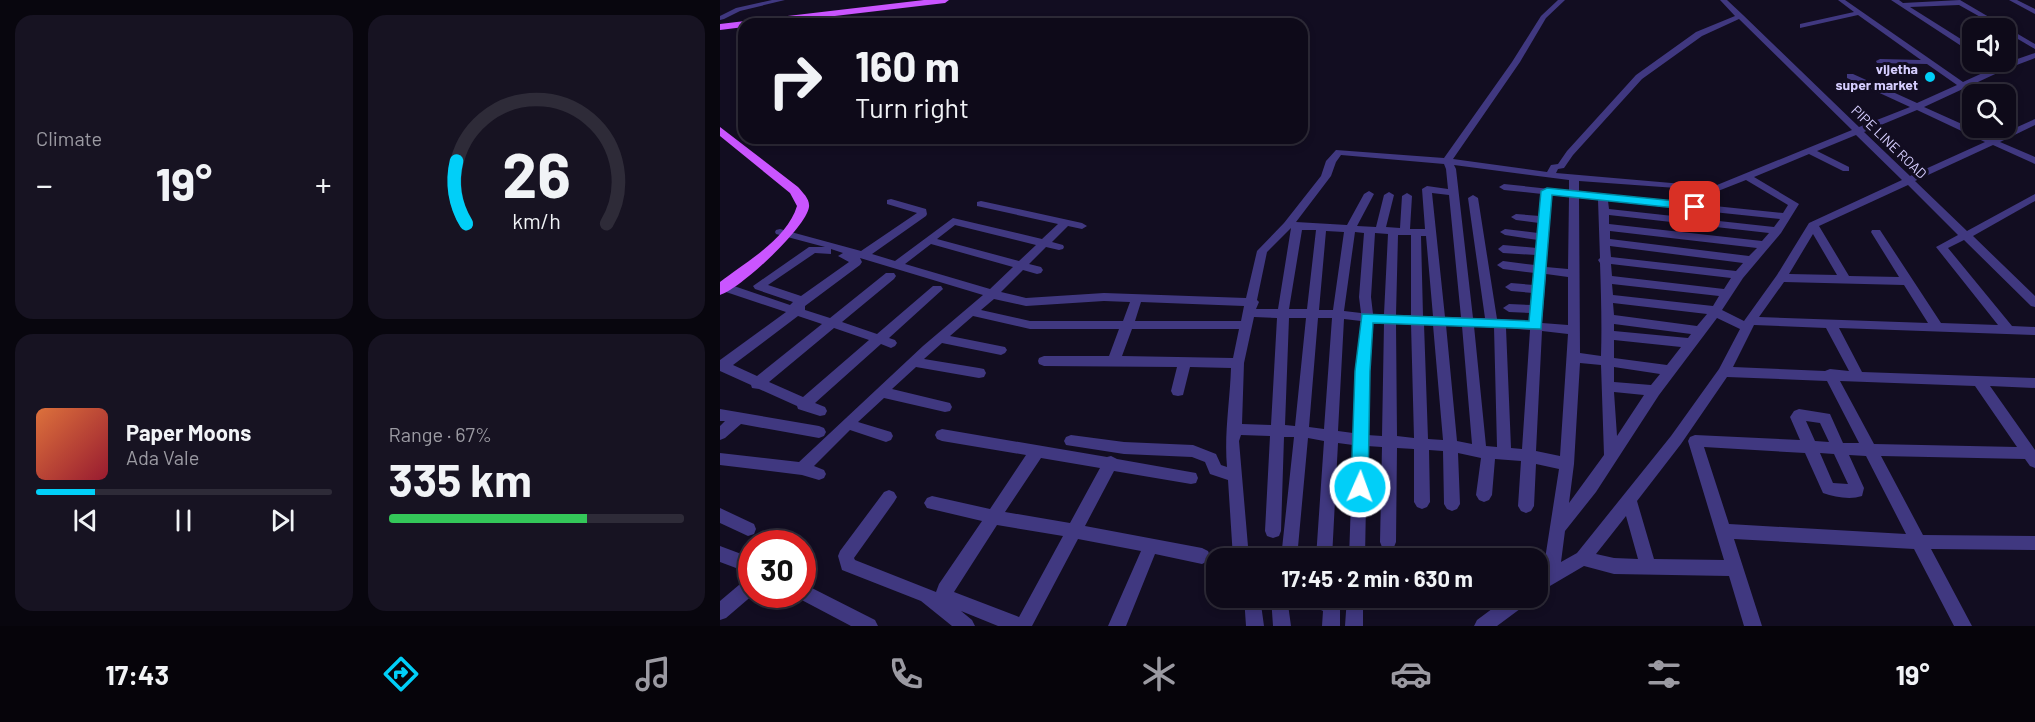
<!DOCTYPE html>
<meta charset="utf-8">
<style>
body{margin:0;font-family:Barlow,sans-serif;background:#171322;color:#f1f3f6;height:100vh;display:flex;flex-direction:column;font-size:22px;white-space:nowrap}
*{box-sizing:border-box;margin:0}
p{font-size:20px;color:#9b9aa2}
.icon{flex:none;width:33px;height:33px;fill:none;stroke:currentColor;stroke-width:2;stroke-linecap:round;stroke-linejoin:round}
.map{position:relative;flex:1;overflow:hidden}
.panel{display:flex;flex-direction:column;gap:15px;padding:15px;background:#08060e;width:720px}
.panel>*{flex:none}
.guide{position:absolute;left:18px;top:18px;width:570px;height:126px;border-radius:18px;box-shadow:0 3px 9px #0003,0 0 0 2px #2e2b38;background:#0e0a19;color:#f1f3f6;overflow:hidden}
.buttons{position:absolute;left:1242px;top:18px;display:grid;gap:12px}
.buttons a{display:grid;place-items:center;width:54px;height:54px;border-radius:12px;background:#0e0a19;box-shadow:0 3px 9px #0003,0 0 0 2px #2e2b38;font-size:30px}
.speed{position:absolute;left:18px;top:530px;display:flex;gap:12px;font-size:30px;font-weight:700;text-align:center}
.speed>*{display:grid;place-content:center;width:78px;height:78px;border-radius:50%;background:#0e0a19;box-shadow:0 3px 9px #0003,0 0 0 2px #2e2b38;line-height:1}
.speed .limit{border:9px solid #d22;background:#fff;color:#111}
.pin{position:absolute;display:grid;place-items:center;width:51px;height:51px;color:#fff;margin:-26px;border-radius:12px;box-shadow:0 3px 9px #0006}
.me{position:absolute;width:66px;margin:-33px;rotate:2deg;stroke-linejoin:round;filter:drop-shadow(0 0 4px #0008)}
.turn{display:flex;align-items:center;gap:21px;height:126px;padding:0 18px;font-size:27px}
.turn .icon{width:78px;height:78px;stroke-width:2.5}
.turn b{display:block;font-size:42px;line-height:51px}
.big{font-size:45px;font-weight:700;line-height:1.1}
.panel .widget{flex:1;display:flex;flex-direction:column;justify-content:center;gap:9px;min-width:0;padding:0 21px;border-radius:18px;background:#171322}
.panel .dial{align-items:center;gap:0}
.dial svg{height:156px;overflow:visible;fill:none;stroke:#2e2b38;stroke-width:7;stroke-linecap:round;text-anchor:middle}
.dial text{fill:#f1f3f6;stroke:none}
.song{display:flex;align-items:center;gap:18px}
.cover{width:72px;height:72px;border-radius:9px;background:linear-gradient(135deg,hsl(20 70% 55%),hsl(350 70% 35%))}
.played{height:6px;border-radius:3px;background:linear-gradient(90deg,#01cff8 20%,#2e2b38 20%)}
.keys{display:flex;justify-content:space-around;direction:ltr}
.heat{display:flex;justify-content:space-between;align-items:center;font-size:33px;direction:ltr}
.charge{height:9px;border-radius:4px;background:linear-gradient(90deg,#34c759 67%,#2e2b38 0)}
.panel .tiles{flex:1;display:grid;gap:15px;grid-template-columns:repeat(2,1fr)}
.trip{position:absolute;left:486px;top:548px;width:342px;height:60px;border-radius:18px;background:#0e0a19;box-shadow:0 3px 9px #0003,0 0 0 2px #2e2b38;font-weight:700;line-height:60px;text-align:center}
.menu{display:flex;height:96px;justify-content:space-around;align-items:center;background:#06040a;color:#9b9aa2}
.menu .icon{width:42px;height:42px}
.menu .current{color:#01cff8}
.menu b{font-size:27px;color:#f1f3f6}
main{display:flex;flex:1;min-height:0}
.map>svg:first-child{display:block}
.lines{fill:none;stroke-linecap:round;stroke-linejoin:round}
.minor{fill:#403880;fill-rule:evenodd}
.major{fill:#ca55ff;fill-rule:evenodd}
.route{fill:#01cff8;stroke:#0187a1;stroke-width:1.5}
.poi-dot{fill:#01cff8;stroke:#120d21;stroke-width:2}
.labels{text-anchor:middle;stroke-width:6;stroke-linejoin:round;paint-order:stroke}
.far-poi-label{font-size:14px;font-weight:bold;fill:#d6ceff;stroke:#120d21;text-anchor:end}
.far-street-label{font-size:14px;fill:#d6ceff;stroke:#120d21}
</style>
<main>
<section class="panel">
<div class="tiles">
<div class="widget"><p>Climate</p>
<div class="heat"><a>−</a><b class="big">19°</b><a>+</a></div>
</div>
<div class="widget dial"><svg viewBox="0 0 100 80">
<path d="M14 69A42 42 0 1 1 86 69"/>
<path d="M14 69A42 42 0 0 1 9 37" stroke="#01cff8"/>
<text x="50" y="56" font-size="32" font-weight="700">26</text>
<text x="50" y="72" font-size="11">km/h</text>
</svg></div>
<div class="widget">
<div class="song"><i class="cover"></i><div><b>Paper Moons</b><p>Ada Vale</p></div></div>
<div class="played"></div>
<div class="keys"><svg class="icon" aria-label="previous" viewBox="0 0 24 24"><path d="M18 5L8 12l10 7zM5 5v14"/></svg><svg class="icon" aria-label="pause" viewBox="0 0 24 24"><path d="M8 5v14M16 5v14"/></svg><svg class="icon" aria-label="next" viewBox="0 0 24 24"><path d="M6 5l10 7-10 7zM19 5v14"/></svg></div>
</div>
<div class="widget"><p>Range · 67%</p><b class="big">335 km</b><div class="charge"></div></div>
</div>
</section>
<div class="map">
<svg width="1315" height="626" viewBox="0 0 1315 626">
<rect width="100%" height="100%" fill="#120d21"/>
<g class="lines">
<path class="minor" d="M52 0H65L20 11 4 19 0 20V16L16 8Z
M838 0H845L826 18 800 62 733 159 827 172 831 165 838 164 847 151 916 75 976 32 1015 16 1000 0H1007L1023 15 1139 127 1190 107 1127 78V74H1133L1197 103 1237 85 1207 64 1157 63 1156 61 1160 59 1201 60 1138 15 1080 28V24L1134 12 1118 0H1125L1243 82 1280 65 1315 53V58L1286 69 1204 107 1273 138 1315 119V125L1280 142 1315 157V164L1273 145 1195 181 1247 231 1315 194V201L1253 236 1315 296V307L1311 306 1244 240 1228 248 1292 326 1315 327V335L1119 328 1142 372 1315 378V388L1270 386 1315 450V468L1310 466 1305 459 1161 456 1203 535 1315 536V550L1211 549 1252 626H1234L1194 549 1014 539 1042 626H1024L1009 576 894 574 864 566 818 593V576L823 572 839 469 816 464 814 506 811 511 806 513 801 511 798 506 801 461 775 459 772 495 769 500 764 502 759 500 756 495 761 458 738 453 740 504 737 509 732 511 727 509 724 504 723 451 709 450 710 502 707 507 702 509 697 507 694 502V449L677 448 676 542 674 547 668 549 662 547 660 542 662 447 647 446 645 558H629L633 445 618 443 612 558H596L604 441 588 438 577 558H561L574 437H564L561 531 559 536 553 538 547 536 545 531 550 436 521 435 519 441 529 558H513L508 480 490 474 485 462 472 457 404 454 346 445 344 441 346 437 351 435 404 442 473 445 496 454 501 465 507 467C504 434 510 401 511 368L470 367 463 395 458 396 453 395 451 391 457 367 324 366 319 364 318 361 319 358 324 356H389L399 329H310L253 316 230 336 285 347 287 350 285 353 281 355 222 343 204 359 259 368 264 369 266 373 264 377 259 378 196 367 172 389 230 403 232 407 230 411 225 412 164 398 138 422 171 432 173 436 171 440 166 442 130 430 94 466 104 470 106 474 104 478 99 480 82 475 0 465V453L79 462 203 346 263 295 140 258 142 262 140 265 85 306V310L110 318 166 273H174L176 276 174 279 122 322 157 334 213 286H221L223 289 169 338 175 340 177 343 175 346 171 348 161 344 95 403 105 407 107 411 105 415 100 416 78 409 77 406 39 389 32 388 31 385 0 371V360L66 312 0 290V284H8L70 305 73 302 35 289 33 286 89 247H105L56 234 55 232 56 230 60 229 141 251 197 213 167 204V200L171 199 206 209 207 214 206 216 152 254 175 261 233 218 322 239 338 224 257 206V202L261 201 362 223 367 226 362 229 348 226 332 242 343 245 344 247 343 249 339 250 326 247 309 264 321 267 323 270 321 273 317 274 303 270 281 292 306 298 384 293 526 298 537 251 564 223 601 176 606 161 616 150 724 158 792 62 821 16ZM1019 19 1132 130 997 185 963 184 836 173 838 169 844 168 853 155 922 79 982 36ZM1197 110 1265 142 1190 176 1144 132ZM1136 135 1182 180 1089 223 1057 275 1024 321 1002 310 1023 278 1061 233 1079 204 1034 177 1089 154 1123 171H1129V167L1097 151ZM621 155 724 164 726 169 728 189 707 186 702 189 705 229H690L692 196 687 193 682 196 680 228 666 227 674 195 669 192 664 195 656 227 637 226 654 194 649 191 644 194 627 225 576 222 611 176 616 162ZM734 165 849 180V191L784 184 779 187 784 190 822 194 820 216 796 214 791 217 796 220 819 223 818 233 785 229 780 232 785 235 818 240 817 248 783 245 778 249 783 253 816 255 815 265 783 261 777 265 783 269 815 273 814 285 791 283 785 287 791 291 813 293 812 305 789 304 783 308 789 312 811 313 810 321 777 319 758 198 753 195 748 198 765 318H753L736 169ZM1026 180 1068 205 1063 213 859 192V181L998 191ZM1188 185 1238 235 1216 247 1278 325 1221 323 1160 230H1152L1151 232 1179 277 1129 276 1099 226ZM712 193 729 195 741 317H725ZM832 195 849 197 848 269 826 267ZM859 198 878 200 880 258 878 260 880 263C881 293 882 325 881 356L860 353ZM888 201 1060 219 1054 227 889 209ZM889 215 1049 233 1042 241 889 224ZM235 225 316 245 299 261 217 239ZM571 228 558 309H536L539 302 537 300 547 252ZM582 230H596L587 309H569ZM606 231 624 232 613 310H599ZM890 231 1037 248 1029 256 890 239ZM635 232 644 233 639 297 641 313 624 311ZM655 233 668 234 664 314H653L651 297ZM1093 234 1117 275 1069 274ZM678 235H691V315H676ZM701 236H706L713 316H703ZM211 244 293 267 270 289 185 264ZM890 246 1023 263 1016 271 891 257ZM111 249 123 253 118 256 129 262 81 296 48 285 95 253 111 254ZM891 264 1011 278 1004 289 892 276ZM826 274 848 277V325L822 323ZM1064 282 1184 285 1208 323 1039 317ZM892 284 999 296 993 306 893 295ZM274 299 306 306 384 301 410 302 403 321H310L261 310ZM421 302 524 306 521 321H415ZM893 303 987 314 977 326 894 315ZM78 316 102 324 37 376 13 365ZM534 317 557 318 551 425 522 424 524 363ZM569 318H586L575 426 565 425ZM598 318H612L604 429 589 427ZM997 318 1020 329 999 369 951 436 857 553 841 562 845 531 876 492 939 395ZM624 319 641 321 636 371 633 433 618 431ZM653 323H664L662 436 647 435 648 371ZM676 323 691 324 694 438 677 436ZM704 324 713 325 723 440 708 439ZM894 324 971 334 968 338 894 331ZM726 325 742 326 752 444 737 441ZM1034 325 1106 328 1129 371 1110 369 1105 371 1013 367ZM754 326 774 327 777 447 766 446ZM114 328 149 340 83 397 49 382ZM786 328 810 330 802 449 791 448ZM412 329H519L513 358 402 356ZM822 331 848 334 840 456 816 451ZM894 340 961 347 947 365 894 358ZM860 363 881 365 884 455 849 503 854 464ZM894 367 940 374 931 385 894 382ZM1007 377 1107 381 1139 443H1123L1110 414 1079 409 1074 411 1070 417 1080 440 975 435 970 437 968 441 1004 560 934 559 917 501 961 444ZM1120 381 1255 386 1297 447 1154 444ZM894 392 924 395 897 436ZM1086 421 1100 423 1109 442 1095 441ZM984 447 1085 453 1103 493C1115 497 1130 500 1142 496L1144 488 1129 455 1146 456 1186 534 1009 524ZM1100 453 1114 454 1128 484 1113 483ZM906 516 918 559 894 558 876 554Z
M1171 0H1179L1183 3 1240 0 1315 44V49L1286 32V28H1280L1239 5 1190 7 1252 46V51H1249Z
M1289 0H1297L1315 9V14Z
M0 409 99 426 104 428 106 432 104 436 99 438 21 424 5 438 0 440V426L5 421H0Z
M222 429 387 457 391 456 397 459 476 473 478 478 476 483 471 484 394 471 365 526 482 548 488 551 490 556 488 561 482 564 435 554 406 626H388L421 551 358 539 312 626H278L241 611 252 620 255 626H232L201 601 122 570 118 556 120 551 164 492 169 490 174 492 177 497 174 502 134 558 135 560 216 592 219 584 262 521 207 508 204 503 207 498 212 496 270 509 306 455 222 441 217 439 215 435 217 431ZM321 458 380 468 350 523 285 512ZM277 525 343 536 299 617 234 592Z
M0 508 34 524 36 529 34 534 28 536 0 523Z
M0 546 32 558V574L0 562Z
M32 577V594H34L6 618 0 620V601L26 579Z
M82 583 155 620 158 626H131L76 597 75 594H82Z
M524 597H540L544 626H526Z
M551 597H567L571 626H553Z
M593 597 618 598 620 604V626H602L603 611 599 609Z
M627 597H643V626H625Z
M788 597H810L808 603 777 626H754L757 620Z"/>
<path class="major" d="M204 0H229L225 3 47 24H24V27L0 30V24Z
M0 127 78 187C83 193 90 199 89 207 86 228 19 290 0 295V282C26 262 67 239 77 206L70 193 0 136Z"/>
</g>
<path class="route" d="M827 188 975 203 981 207 975 210 832 195 821 329 653 323 650 371 648 487 646 493 640 495 634 493 631 487 635 371 642 314 809 321 821 191Z"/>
<circle class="poi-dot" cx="1210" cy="77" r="6"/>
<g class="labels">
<g class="far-poi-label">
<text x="1198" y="74">vijetha<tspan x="1198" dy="16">super market</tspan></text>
</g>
<g class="far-street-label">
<text transform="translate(1169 142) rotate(44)" y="5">PIPE LINE ROAD</text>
</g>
</g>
</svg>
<div class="buttons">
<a><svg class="icon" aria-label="sound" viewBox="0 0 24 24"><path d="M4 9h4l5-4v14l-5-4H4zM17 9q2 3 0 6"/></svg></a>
<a><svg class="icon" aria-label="search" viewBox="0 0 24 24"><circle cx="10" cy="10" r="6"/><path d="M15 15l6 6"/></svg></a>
</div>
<div class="speed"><div class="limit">30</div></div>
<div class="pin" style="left:975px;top:207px;background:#d93025"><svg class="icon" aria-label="arrive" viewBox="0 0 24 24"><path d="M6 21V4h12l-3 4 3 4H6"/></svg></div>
<svg class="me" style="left:640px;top:487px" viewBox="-20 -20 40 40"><circle r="17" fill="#01cff8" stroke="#fff" stroke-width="3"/><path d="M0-11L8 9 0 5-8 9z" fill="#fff"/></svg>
<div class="trip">17:45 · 2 min · 630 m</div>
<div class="guide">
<div class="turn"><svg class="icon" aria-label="right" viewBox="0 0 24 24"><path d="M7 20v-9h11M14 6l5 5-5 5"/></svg><div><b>160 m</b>Turn right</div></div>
</div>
</div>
</main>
<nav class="menu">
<b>17:43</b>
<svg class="icon current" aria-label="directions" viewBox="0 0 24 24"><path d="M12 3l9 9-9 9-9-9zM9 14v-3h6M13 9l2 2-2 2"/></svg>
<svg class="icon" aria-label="music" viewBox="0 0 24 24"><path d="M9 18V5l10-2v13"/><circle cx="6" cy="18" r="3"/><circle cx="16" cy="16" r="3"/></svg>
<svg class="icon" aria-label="phone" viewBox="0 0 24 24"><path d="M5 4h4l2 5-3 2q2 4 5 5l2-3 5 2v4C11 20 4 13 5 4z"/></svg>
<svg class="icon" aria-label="climate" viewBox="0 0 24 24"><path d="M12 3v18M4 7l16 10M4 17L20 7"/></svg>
<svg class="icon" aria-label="car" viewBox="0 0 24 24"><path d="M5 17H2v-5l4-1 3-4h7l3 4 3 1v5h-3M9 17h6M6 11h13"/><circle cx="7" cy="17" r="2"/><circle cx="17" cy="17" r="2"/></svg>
<svg class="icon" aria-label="filters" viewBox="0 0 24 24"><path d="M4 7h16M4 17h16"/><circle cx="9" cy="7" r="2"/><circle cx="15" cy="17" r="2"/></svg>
<b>19°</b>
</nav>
